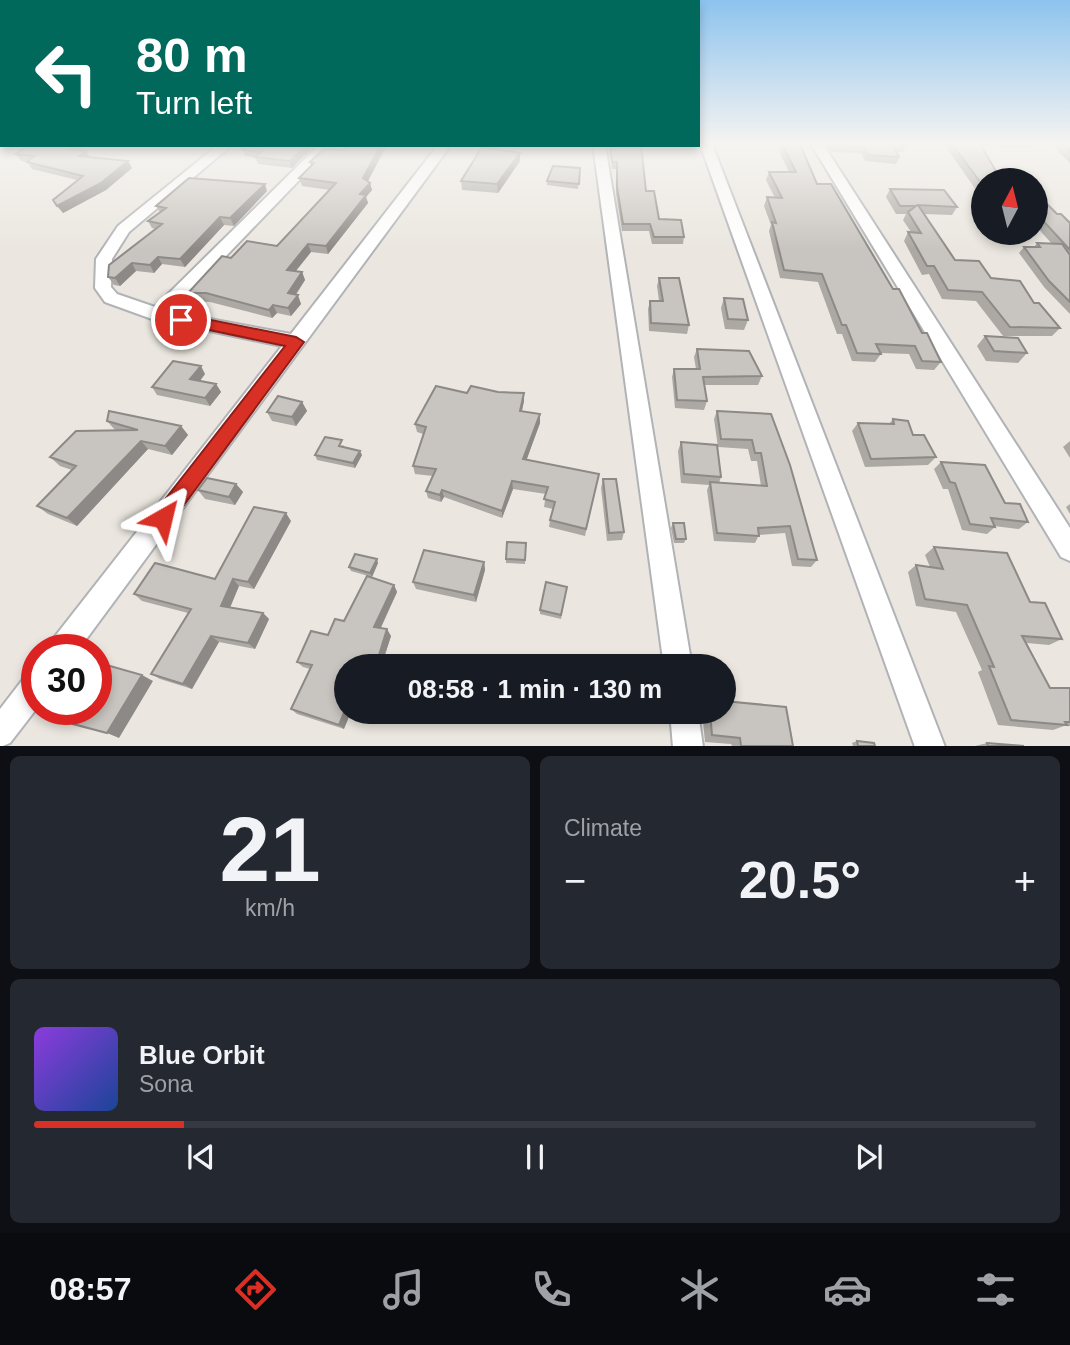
<!DOCTYPE html>
<meta charset="utf-8">
<style>
body{margin:0;font-family:Arial,sans-serif;background:#242831;color:#f1f3f6;height:100vh;display:flex;flex-direction:column;font-size:26px;white-space:nowrap}
*{box-sizing:border-box;margin:0}
p{font-size:23px;color:#9ea1a6}
.icon{flex:none;width:38px;height:38px;fill:none;stroke:currentColor;stroke-width:2;stroke-linecap:round;stroke-linejoin:round}
.map{position:relative;height:746px;overflow:hidden}
.side{display:flex;flex-direction:column;gap:10px;padding:10px;background:#0d0f14;flex:1}
.side>*{flex:none}
.banner{position:absolute;left:0px;top:0px;width:700px;height:147px;box-shadow:0 4px 10px #0003;background:#00695c;color:#fff;overflow:hidden}
.needle{width:46px;rotate:7deg}
.fabs{position:absolute;left:971px;top:168px;display:grid;gap:14px}
.fabs a{display:grid;place-items:center;width:77px;height:77px;border-radius:50%;background:#171b24;box-shadow:0 4px 10px #0003;font-size:35px}
.speed{position:absolute;left:21px;top:634px;display:flex;gap:14px;font-size:35px;font-weight:700;text-align:center}
.speed>*{display:grid;place-content:center;width:91px;height:91px;border-radius:50%;background:#171b24;box-shadow:0 4px 10px #0003;line-height:1}
.speed .limit{border:10px solid #d22;background:#fff;color:#111}
.pin{position:absolute;display:grid;place-items:center;width:60px;height:60px;color:#fff;margin:-30px;border:4px solid #fff;border-radius:50%;box-shadow:0 2px 7px #0007}
.me{position:absolute;width:77px;margin:-38px;rotate:37deg;stroke-linejoin:round;filter:drop-shadow(0 0 5px #0008)}
.turn{display:flex;align-items:center;gap:24px;height:147px;padding:0 21px;font-size:32px}
.turn .icon{width:91px;height:91px;stroke-width:2.5}
.turn b{display:block;font-size:49px;line-height:60px}
.big{font-size:52px;font-weight:700;line-height:1.1}
.side .widget{flex:1;display:flex;flex-direction:column;justify-content:center;gap:10px;min-width:0;padding:0 24px;border-radius:10px;background:#242831}
.side .dial{align-items:center;gap:0}
.dial b{font-size:91px;line-height:1}
.song{display:flex;align-items:center;gap:21px}
.cover{width:84px;height:84px;border-radius:10px;background:linear-gradient(135deg,hsl(270 70% 55%),hsl(220 70% 35%))}
.played{height:7px;border-radius:4px;background:linear-gradient(90deg,#d93025 15%,#363941 15%)}
.keys{display:flex;justify-content:space-around;direction:ltr}
.heat{display:flex;justify-content:space-between;align-items:center;font-size:38px;direction:ltr}
.side .tiles{flex:1;display:grid;gap:10px;grid-template-columns:1fr 1fr}
.widget:last-child{grid-column:span 2}
.trip{position:absolute;left:334px;top:654px;width:402px;height:70px;border-radius:35px;background:#171b24;box-shadow:0 4px 10px #0003;font-weight:700;line-height:70px;text-align:center}
.tab-bar{display:flex;height:112px;justify-content:space-around;align-items:center;background:#090b0e;color:#9ea1a6}
.tab-bar .icon{width:49px;height:49px}
.tab-bar .current{color:#d93025}
.tab-bar b{font-size:32px;color:#f1f3f6}
.map>svg:first-child{display:block}
.lines{fill:none;stroke-linecap:round;stroke-linejoin:round}
.minor-casing{stroke:#b1b3b7;stroke-width:4}
.minor{fill:#fff;fill-rule:evenodd}
.wall{fill:#aca9a4}
.shaded-wall{fill:#8c8986}
.building{fill:#c8c4bf;stroke:#8c8986;stroke-width:2}
.route{fill:#d93025;stroke:#8d1f18;stroke-width:2}
</style>
<div class="map">
<svg width="1070" height="747" viewBox="0 0 1070 747">
<rect width="100%" height="100%" fill="#ebe7e0"/>
<g class="lines">
<g class="minor-casing">
<path id="minor" d="M700 144H712L945 747H915Z
M811 144H823L1070 528V561L1061 557Z
M218 145H232L129 232 112 259 111 287 117 294 155 307 319 145H333L172 312 291 334 438 145H451L79 649H50L53 639 282 346 152 319 105 302 95 288 96 259 118 226Z
M593 145H605L692 667H664Z
M37 670V708L10 743 0 747V709L27 674Z
M670 712H698L703 747H673Z"/>
</g>
<use href="#minor" class="minor"/>
</g>
<path class="wall" d="M781 144H800L817 184 893 289 941 362 934 370 916 369 909 354 880 353 881 354 875 362 852 361 842 334H837L818 282 780 278 769 231 771 225 764 206 767 197 775 198 766 180 769 172H789L779 151Z
M826 144H905L906 146 903 152H897L899 157 896 164 865 161 861 153 831 152Z
M944 144H1031L1028 148 981 146 1000 178 1022 180H984V190H976Z
M1051 144H1070V163Z
M239 145H309V146L310 150 292 168 258 164 255 157 245 156 243 150 244 149 240 148Z
M348 145H387L368 181 370 183 372 190 366 197 368 203 328 254 311 252 296 271 302 272 305 280 296 295 301 304 291 316 277 313 272 318 210 302 193 301 188 293 231 258 277 246 330 190 302 186 299 178 311 166 310 162 344 150Z
M609 145H641L646 191 659 219 684 237 683 244H652L649 231H622L616 194V169H612Z
M81 149 80 150 86 151 89 157 132 168 106 190 63 213 77 180 32 169 27 162 21 161 16 154Z
M520 161 498 193 462 190 461 181Z
M580 168 578 189 547 185V181Z
M890 189 957 207 952 215 924 214 955 260 991 278 1034 303 1060 328 1052 336H1003L976 301 942 299 929 274 922 275 904 241 908 232H911L903 220 906 214H896L886 197Z
M267 191 234 226 224 225 185 267 162 264 154 273 136 271 120 286 114 285 108 277 156 229 152 228 148 221 160 212 156 206Z
M1036 193 1057 214 1070 223V314L1044 287 1019 253 1024 247H1034L1037 243 1052 244 1036 226Z
M659 278 689 325 687 334 649 331 648 309 650 301H659L657 286Z
M724 298 748 320 744 330 725 329 721 308Z
M985 336 1027 353 1018 363 986 361 977 346Z
M697 349 762 376 758 385H704L707 401 704 410 675 408 672 377 674 369H696L694 357Z
M205 374 200 381 216 384 221 392 210 406 157 395 152 387Z
M498 392 524 393V401L522 411 540 414V423L526 460 599 474 585 536 549 527 550 520 553 509 544 507 546 494 513 489 502 518 444 497 441 502 428 498 426 491 433 476 415 474 413 466 423 434 417 432 415 424 467 393Z
M302 402 307 411 296 426 272 421 267 412Z
M717 411 771 414 817 560 811 567 792 566 785 533 759 535 755 543 714 541 707 490 709 485 681 483 678 451 681 442 721 477 719 483 761 486 757 461H751L748 449 718 447 714 419Z
M893 419 936 457 928 465 865 467 852 431 858 423 889 424Z
M107 421 181 426 188 435 172 455 148 449 77 526 48 514 37 506 72 470 60 466 50 457 115 430Z
M1070 441V458L1063 447Z
M344 445 343 447 362 455 355 468 317 460 315 455Z
M941 462 1005 503 1028 522 1019 529 994 526 995 527 987 534 962 530 948 489H943L934 469Z
M603 479 624 532 622 540 607 541 601 488Z
M236 484 243 492 235 505 205 499 198 490Z
M1070 504V514L1066 507Z
M291 521 254 589 239 586 230 608 263 613 269 619 255 649 219 642 192 689 160 679 151 674 188 613 142 601 134 594 215 579Z
M673 523 686 539 684 543H674L671 528Z
M526 543 525 564 506 563V559Z
M934 547 1030 602 1062 639 1049 645 1027 643 1050 688H1070V726H1064L1053 730 998 725 978 672 982 670 956 612 916 606 908 572 916 565 930 567 925 555Z
M484 562 485 570 476 602 416 589 413 582Z
M378 563 372 577 351 571 349 567Z
M394 585 397 592 381 628 391 636 381 667H346L344 729 297 714 291 709 310 669 303 667 297 662 344 621Z
M567 587 561 619 540 614V610Z
M702 712H724L793 746H732L731 744 705 742Z
M857 741 875 746H853L852 743Z
M987 743 1024 746H975Z"/>
<path class="shaded-wall" d="M73 145H79L81 149 73 156 69 149Z
M303 145H309V146L310 150 292 168 290 161Z
M381 145H387L365 186 363 178Z
M86 151 90 158 79 156Z
M520 153V161L498 193 497 184Z
M128 161 132 168 106 190 63 213 57 206Z
M370 183 372 190 366 197 368 203 328 254 326 246 360 194Z
M265 184 267 191 234 226 230 218Z
M220 217 224 225 185 267 180 259Z
M308 244 311 252 290 278 287 270Z
M158 257 162 264 154 273 150 265Z
M132 263 136 271 120 286 115 278Z
M302 272 305 280 291 301 288 293Z
M298 295 301 304 291 316 288 308Z
M273 305 277 313 272 318 269 310Z
M201 366 205 374 195 387 190 379Z
M216 384 221 392 210 406 205 398Z
M524 393V401L520 419V411Z
M302 402 307 411 296 426 292 417Z
M540 414V423L524 467 523 459Z
M181 426 188 435 172 455 165 446Z
M141 441 148 449 77 526 67 518Z
M360 451 362 455 355 468 353 463Z
M512 481 513 489 502 518V511Z
M236 484 243 492 235 505 229 497Z
M442 490 444 497 441 502 440 495Z
M286 513 291 521 254 589 248 582Z
M377 559 378 563 372 577 370 573Z
M484 562 485 570 476 602 474 595Z
M233 579 239 586 228 612 221 606Z
M394 585 397 592 378 633 374 627Z
M263 613 269 619 255 649 248 643Z
M387 629 391 636 381 667H377L376 665Z
M211 636 219 642 192 689 183 684Z
M142 675 153 681 119 738 107 733Z
M346 707V712H351L344 729 339 725Z"/>
<path class="building" d="M782 144H800L817 184H831L893 289H899L922 333H927L941 362 922 361 915 346 876 344 881 354 857 353 846 325H842L822 274 784 270 772 222 776 223 767 197 782 198 769 172H796Z
M833 144H905L906 146H893L899 157 868 155 864 147 834 145Z
M952 144H980L1000 178 1006 177 1013 171 1022 180H984V183H981Z
M1063 144H1070V152Z
M29 145H73L69 149 86 151 79 156 128 161 101 183 57 206 53 200 83 176 27 162 34 156 16 154Z
M247 145H307L290 161 255 157 261 152 243 150Z
M348 145H381L363 178 370 183 360 194 366 195 326 246 308 244 287 270 302 272 288 293 298 295 288 308 273 305 269 310 206 293H188L222 256 231 258 247 241 277 246 336 183 299 178 314 163 310 162 324 149 344 150Z
M610 145H641L646 191H654L659 219 681 220 684 237H654L650 224H623L617 187V162H612Z
M482 147 520 153 497 184 461 181Z
M553 166 580 168 579 184 547 181Z
M189 178 265 184 230 218 220 217 180 259 158 257 150 265 132 263 115 278 108 277 109 265 162 224 148 221 166 208 156 206Z
M890 189 944 190 957 207 918 205 955 260 979 261 991 278 1020 281 1034 303H1039L1060 328 1010 327 982 292 948 290 934 266H927L908 232 921 233 908 212 916 206H900Z
M1036 193 1057 214H1061L1070 223V250L1036 213Z
M1037 243 1062 244 1070 255V302L1049 281 1024 247H1040Z
M659 278H679L689 325 651 323 650 301H663Z
M724 298 743 299 748 320 728 319Z
M985 336 1018 338 1027 353 994 351Z
M697 349 749 351 762 376 703 377 707 401 677 400 674 369H700Z
M173 361 201 366 190 379 216 384 205 398 152 387Z
M436 386 467 393 471 386 498 392 524 393 520 411 540 414 523 459 599 474 586 529 550 520 555 502 544 499 548 487 512 481 502 511 442 490 440 495 426 491 436 469 413 466 426 427 415 424Z
M278 396 302 402 292 417 267 412Z
M109 411 181 426 165 446 141 441 67 518 37 506 76 466 50 457 76 431 138 430 107 421Z
M717 411 771 414 790 465 817 560 798 559 790 526 758 528 759 536 717 533 710 482 767 486 761 453H755L752 440 721 439Z
M893 419 908 421 913 435H924L936 457 871 459 858 423 894 424Z
M325 437 342 440 339 446 360 451 353 463 315 455Z
M681 442 717 445 721 477 684 474Z
M941 462 985 465 1005 503 1020 504 1028 522 991 518 995 527 970 524 955 483 950 482Z
M207 478 236 484 229 497 198 490Z
M603 479H616L624 532 609 533Z
M254 507 286 513 248 582 233 579 221 606 263 613 248 643 211 636 183 684 151 674 191 609 134 594 155 563 215 579Z
M673 523H684L686 539H676Z
M507 542 526 543 525 560 506 559Z
M934 547 1007 553 1030 602 1045 603 1062 639 1022 636 1050 688H1070V722H1065L1067 725 1011 720 989 666 994 667 967 605 925 599 916 565 943 569Z
M424 550 484 562 474 595 413 582Z
M355 554 377 559 370 573 349 567Z
M367 576 394 585 374 627 387 629 376 665 365 663 364 667H346V707L339 725 291 709 312 665 297 662 311 631 328 635 335 619 344 621Z
M546 582 567 587 561 615 540 610Z
M96 662 142 675 107 733 73 724 81 710 77 709H96Z
M724 701 786 707 793 746H741L740 738 712 735 710 712H724Z
M857 741 874 743 875 746H858Z
M987 743 1024 746H988Z"/>
<linearGradient id="sky" x2="0" y2="1"><stop stop-color="#8dc3ee"/><stop offset="0.58" stop-color="#f6f4f1"/><stop offset="1" stop-color="#f6f4f1" stop-opacity="0"/></linearGradient>
<rect width="1070" height="249" fill="url(#sky)"/>
<path class="route" d="M181 314 296 337 304 342 170 524 163 526 156 524 153 518 156 511 285 346 176 323 174 320Z"/>
</svg>
<div class="fabs">
<a><svg class="needle" viewBox="-14 -14 28 28"><path d="M0-13l5 13h-10z" fill="#e53935"/><path d="M0 13l5-13h-10z" fill="#9ea1a6"/></svg></a>
</div>
<div class="speed"><div class="limit">30</div></div>
<div class="pin" style="left:181px;top:320px;background:#d93025"><svg class="icon" aria-label="arrive" viewBox="0 0 24 24"><path d="M6 21V4h12l-3 4 3 4H6"/></svg></div>
<svg class="me" style="left:163px;top:518px" viewBox="-20 -20 40 40"><path d="M0-17L14 15 0 8-14 15z" fill="#d93025" stroke="#fff" stroke-width="4"/></svg>
<div class="trip">08:58 · 1 min · 130 m</div>
<div class="banner">
<div class="turn"><svg class="icon" aria-label="left" viewBox="0 0 24 24"><path d="M17 20v-9H6M10 6l-5 5 5 5"/></svg><div><b>80 m</b>Turn left</div></div>
</div>
</div>
<section class="side">
<div class="tiles">
<div class="widget dial"><b>21</b><p>km/h</p></div>
<div class="widget"><p>Climate</p>
<div class="heat"><a>−</a><b class="big">20.5°</b><a>+</a></div>
</div>
<div class="widget">
<div class="song"><i class="cover"></i><div><b>Blue Orbit</b><p>Sona</p></div></div>
<div class="played"></div>
<div class="keys"><svg class="icon" aria-label="previous" viewBox="0 0 24 24"><path d="M18 5L8 12l10 7zM5 5v14"/></svg><svg class="icon" aria-label="pause" viewBox="0 0 24 24"><path d="M8 5v14M16 5v14"/></svg><svg class="icon" aria-label="next" viewBox="0 0 24 24"><path d="M6 5l10 7-10 7zM19 5v14"/></svg></div>
</div>
</div>
</section>
<nav class="tab-bar">
<b>08:57</b>
<svg class="icon current" aria-label="directions" viewBox="0 0 24 24"><path d="M12 3l9 9-9 9-9-9zM9 14v-3h6M13 9l2 2-2 2"/></svg>
<svg class="icon" aria-label="music" viewBox="0 0 24 24"><path d="M9 18V5l10-2v13"/><circle cx="6" cy="18" r="3"/><circle cx="16" cy="16" r="3"/></svg>
<svg class="icon" aria-label="phone" viewBox="0 0 24 24"><path d="M5 4h4l2 5-3 2q2 4 5 5l2-3 5 2v4C11 20 4 13 5 4z"/></svg>
<svg class="icon" aria-label="climate" viewBox="0 0 24 24"><path d="M12 3v18M4 7l16 10M4 17L20 7"/></svg>
<svg class="icon" aria-label="car" viewBox="0 0 24 24"><path d="M5 17H2v-5l4-1 3-4h7l3 4 3 1v5h-3M9 17h6M6 11h13"/><circle cx="7" cy="17" r="2"/><circle cx="17" cy="17" r="2"/></svg>
<svg class="icon" aria-label="filters" viewBox="0 0 24 24"><path d="M4 7h16M4 17h16"/><circle cx="9" cy="7" r="2"/><circle cx="15" cy="17" r="2"/></svg>
</nav>
